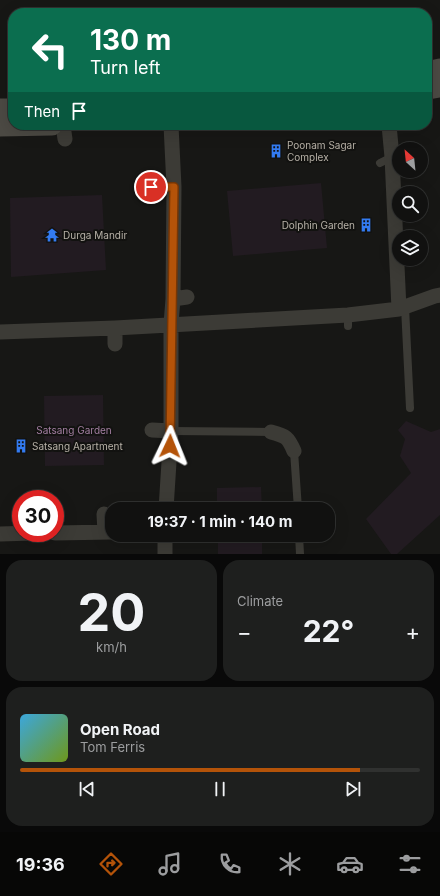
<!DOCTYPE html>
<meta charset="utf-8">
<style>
body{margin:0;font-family:Inter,sans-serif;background:#1e1f1e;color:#f1f3f6;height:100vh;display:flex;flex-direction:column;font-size:15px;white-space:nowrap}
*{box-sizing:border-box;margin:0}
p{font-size:13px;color:#9c9d9f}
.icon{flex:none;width:22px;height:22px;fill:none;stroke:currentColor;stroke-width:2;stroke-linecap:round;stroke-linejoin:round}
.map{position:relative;height:554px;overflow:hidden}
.side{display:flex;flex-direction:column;gap:6px;padding:6px;background:#090909;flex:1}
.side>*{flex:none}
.guide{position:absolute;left:8px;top:8px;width:424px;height:122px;border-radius:16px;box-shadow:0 4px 16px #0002,0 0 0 1px #303130;background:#0b6e4f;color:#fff;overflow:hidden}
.needle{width:26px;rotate:333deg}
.tools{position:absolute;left:392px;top:142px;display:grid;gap:8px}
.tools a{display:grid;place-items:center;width:36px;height:36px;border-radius:50%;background:#111110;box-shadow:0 4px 16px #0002,0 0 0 1px #303130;font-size:20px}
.speed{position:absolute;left:12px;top:490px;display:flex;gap:8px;font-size:20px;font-weight:700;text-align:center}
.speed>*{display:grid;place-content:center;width:52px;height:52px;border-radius:50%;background:#111110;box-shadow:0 4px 16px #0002,0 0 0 1px #303130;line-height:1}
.speed .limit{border:6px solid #d22;background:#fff;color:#111}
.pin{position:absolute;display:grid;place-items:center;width:34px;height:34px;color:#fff;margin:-17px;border:2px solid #fff;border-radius:50%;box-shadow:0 1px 4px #0007}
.me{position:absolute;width:44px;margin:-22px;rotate:2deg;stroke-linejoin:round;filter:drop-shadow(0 0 3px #0008)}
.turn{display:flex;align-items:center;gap:14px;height:84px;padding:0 16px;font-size:18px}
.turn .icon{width:52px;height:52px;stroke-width:2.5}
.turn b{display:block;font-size:28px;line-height:34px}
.then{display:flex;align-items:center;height:38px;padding:0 16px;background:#0003;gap:8px;font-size:15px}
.big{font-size:30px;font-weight:700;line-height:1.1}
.side .widget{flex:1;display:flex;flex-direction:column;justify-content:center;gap:6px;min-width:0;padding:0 14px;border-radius:16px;background:#1e1f1e}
.side .dial{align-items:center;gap:0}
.dial b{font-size:52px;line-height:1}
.song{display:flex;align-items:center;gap:12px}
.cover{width:48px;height:48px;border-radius:6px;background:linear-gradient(135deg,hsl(200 70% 55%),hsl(80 70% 35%))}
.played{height:4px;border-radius:2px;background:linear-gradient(90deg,#b45309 85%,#303130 85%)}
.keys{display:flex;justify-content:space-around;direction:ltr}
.heat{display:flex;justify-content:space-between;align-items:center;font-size:22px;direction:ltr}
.side .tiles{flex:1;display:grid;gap:6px;grid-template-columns:1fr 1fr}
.widget:last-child{grid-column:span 2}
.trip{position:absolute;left:105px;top:502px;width:230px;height:40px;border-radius:16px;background:#111110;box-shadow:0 4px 16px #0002,0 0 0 1px #303130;font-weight:700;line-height:40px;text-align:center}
.dock{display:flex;height:64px;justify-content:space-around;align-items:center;background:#070706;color:#9c9d9f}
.dock .icon{width:28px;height:28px}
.dock .selected{color:#b45309}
.dock b{font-size:18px;color:#f1f3f6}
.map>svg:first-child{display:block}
.green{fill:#221b21}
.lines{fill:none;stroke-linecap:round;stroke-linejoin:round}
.lane{stroke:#3c3b36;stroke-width:8}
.street{stroke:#3c3b36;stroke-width:15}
.secondary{stroke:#4c4a44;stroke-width:21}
.route-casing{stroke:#753606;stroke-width:10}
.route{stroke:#b45309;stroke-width:7}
.labels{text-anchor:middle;stroke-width:4;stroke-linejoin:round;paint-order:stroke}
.poi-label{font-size:10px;fill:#b7b1a7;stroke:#121210;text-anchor:start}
.park-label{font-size:10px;fill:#a27ea1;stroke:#121210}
</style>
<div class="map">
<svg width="440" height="554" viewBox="0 0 440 554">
<rect width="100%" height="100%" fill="#171715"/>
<path class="green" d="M321 183 327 248 233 256 227 191Z
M102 195 106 270 11 277 10 198Z
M103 395 104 465 45 466 44 396Z
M406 421 431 432 440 429V515L397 554H391L366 519 411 473 400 456 405 439 398 430Z
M261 487 262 509H217V488Z
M218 535H262V554H218Z"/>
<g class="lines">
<path class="lane" d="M380 163 392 157
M405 307 410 408
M348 315V326
M171 431 271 432
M294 451 298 509
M299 535 300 554"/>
<path class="street" d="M63 125 65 139
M389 125 392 157 399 309
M151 187H174
M173 299 187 297
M115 328V344
M0 332 115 328 348 315 399 309 435 296 440 295
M152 430 171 431
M271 432C286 436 288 437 294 451
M166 509 171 431V324L173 299 174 187 171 125
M104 514 105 532
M55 533 112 532
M0 534 34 533
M165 554V535"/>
<path class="secondary" d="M427 72 440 69
M427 89 440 87
M0 109H13
M0 126 52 125"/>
</g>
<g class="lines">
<g class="route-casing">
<path id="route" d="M151 187H174L170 446"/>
</g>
<use href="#route" class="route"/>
</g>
<defs>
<g id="building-bare" transform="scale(1.08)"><path d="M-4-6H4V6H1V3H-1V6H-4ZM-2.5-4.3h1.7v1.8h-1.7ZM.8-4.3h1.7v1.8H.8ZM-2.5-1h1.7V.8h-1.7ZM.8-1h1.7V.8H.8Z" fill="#337bf1" stroke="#121210" stroke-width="2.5" paint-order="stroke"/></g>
<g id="temple-bare" transform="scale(1.08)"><path d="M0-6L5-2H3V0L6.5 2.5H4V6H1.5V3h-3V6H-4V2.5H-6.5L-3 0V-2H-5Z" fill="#337bf1" stroke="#121210" stroke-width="2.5" paint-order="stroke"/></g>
</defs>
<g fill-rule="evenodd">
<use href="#building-bare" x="276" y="151"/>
<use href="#building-bare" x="366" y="225"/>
<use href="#temple-bare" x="52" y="235"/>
<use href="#building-bare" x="21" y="446"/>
</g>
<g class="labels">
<g class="poi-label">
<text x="287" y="149">Poonam Sagar<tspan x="287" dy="12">Complex</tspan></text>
<text x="355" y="229" text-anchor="end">Dolphin Garden</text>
<text x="63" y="239">Durga Mandir</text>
<text x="32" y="450">Satsang Apartment</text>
</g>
<g class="park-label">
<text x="74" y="434">Satsang Garden</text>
</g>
</g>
</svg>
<div class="tools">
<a><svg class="needle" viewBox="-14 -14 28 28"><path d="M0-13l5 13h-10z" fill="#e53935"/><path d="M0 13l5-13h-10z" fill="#9c9d9f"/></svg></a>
<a><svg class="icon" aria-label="search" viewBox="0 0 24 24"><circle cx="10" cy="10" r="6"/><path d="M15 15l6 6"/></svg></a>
<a><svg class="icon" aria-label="layers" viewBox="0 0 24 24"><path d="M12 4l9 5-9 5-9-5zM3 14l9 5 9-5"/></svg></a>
</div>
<div class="speed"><div class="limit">30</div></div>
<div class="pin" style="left:151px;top:187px;background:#d93025"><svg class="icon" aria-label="arrive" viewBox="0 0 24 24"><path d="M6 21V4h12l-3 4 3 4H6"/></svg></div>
<svg class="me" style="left:170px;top:446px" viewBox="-20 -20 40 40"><path d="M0-17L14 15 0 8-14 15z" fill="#b45309" stroke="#fff" stroke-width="4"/></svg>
<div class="trip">19:37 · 1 min · 140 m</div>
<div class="guide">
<div class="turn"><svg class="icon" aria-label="left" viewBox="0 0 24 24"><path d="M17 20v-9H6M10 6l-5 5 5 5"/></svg><div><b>130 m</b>Turn left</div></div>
<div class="then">Then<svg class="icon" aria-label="arrive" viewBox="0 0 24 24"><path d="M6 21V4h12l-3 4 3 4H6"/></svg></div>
</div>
</div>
<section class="side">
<div class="tiles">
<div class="widget dial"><b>20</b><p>km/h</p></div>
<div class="widget"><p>Climate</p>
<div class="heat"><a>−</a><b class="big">22°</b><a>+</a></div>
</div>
<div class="widget">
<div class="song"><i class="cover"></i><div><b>Open Road</b><p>Tom Ferris</p></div></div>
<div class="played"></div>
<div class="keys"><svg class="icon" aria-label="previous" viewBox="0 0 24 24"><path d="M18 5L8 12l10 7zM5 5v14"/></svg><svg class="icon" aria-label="pause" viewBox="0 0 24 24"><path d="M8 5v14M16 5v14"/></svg><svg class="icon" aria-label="next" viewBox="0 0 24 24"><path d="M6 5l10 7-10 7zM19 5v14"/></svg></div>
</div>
</div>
</section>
<nav class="dock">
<b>19:36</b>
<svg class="icon selected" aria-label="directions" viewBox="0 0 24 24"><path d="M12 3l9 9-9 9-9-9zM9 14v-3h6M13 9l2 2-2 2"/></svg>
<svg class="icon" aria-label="music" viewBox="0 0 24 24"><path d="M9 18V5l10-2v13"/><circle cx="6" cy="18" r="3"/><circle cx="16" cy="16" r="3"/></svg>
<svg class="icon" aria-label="phone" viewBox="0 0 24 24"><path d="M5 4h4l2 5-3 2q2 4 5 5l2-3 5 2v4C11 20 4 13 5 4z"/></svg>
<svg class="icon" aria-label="climate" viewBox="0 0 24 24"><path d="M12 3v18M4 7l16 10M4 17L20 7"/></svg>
<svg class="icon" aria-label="car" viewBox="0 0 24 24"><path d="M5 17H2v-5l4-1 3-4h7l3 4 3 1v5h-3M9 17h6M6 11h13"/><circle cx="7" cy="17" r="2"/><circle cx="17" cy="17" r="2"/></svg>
<svg class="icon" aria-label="filters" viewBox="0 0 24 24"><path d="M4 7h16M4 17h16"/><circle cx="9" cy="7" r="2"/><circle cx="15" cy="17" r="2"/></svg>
</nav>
